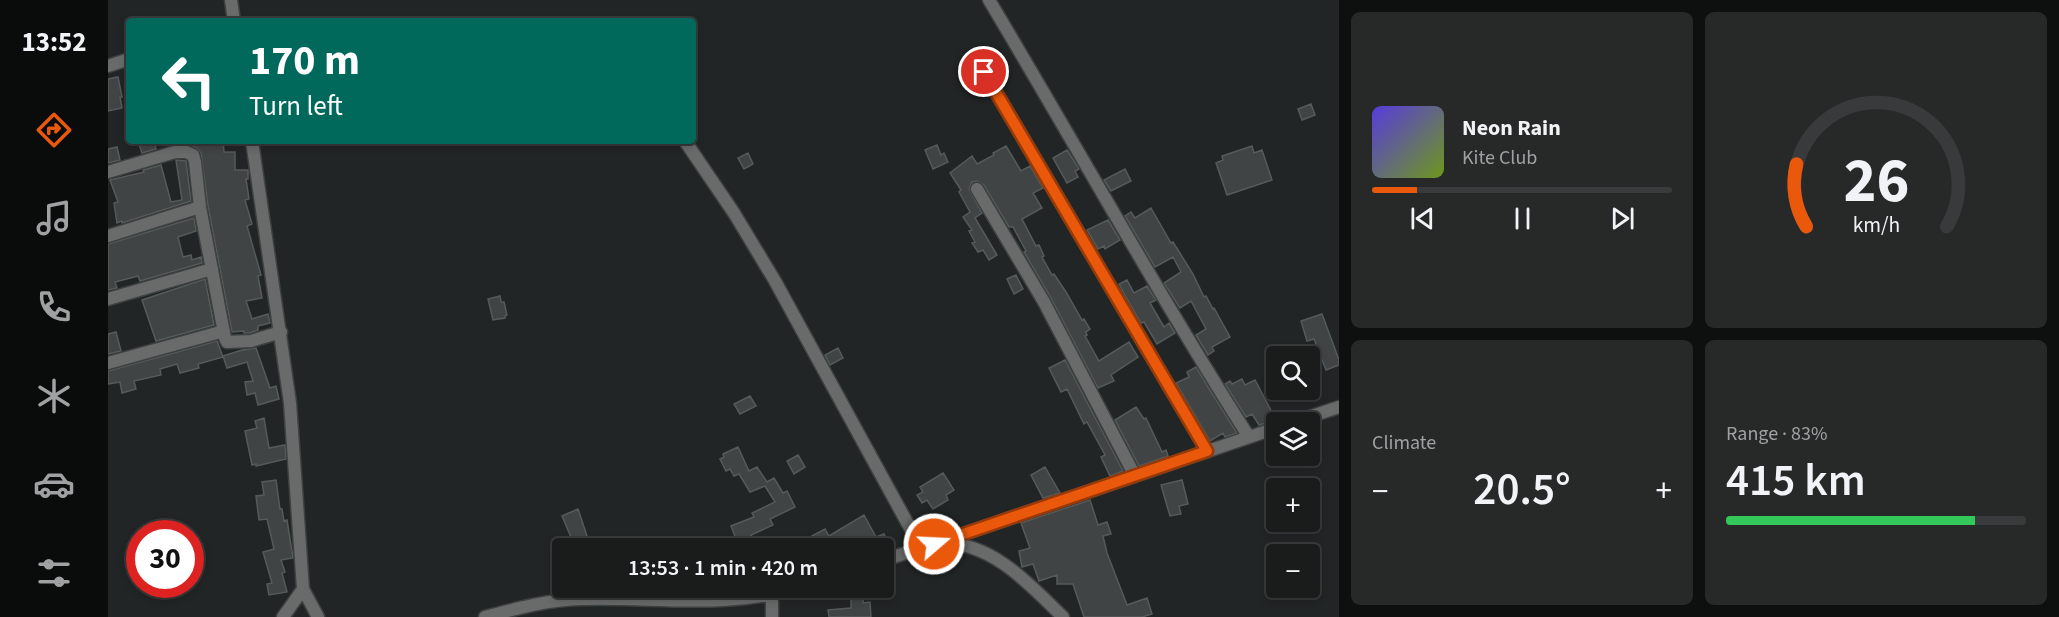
<!DOCTYPE html>
<meta charset="utf-8">
<style>
body{margin:0;font-family:"Source Sans 3",sans-serif;background:#272929;color:#f1f3f6;height:100vh;display:flex;flex-direction:column;font-size:22px;white-space:nowrap}
*{box-sizing:border-box;margin:0}
p{font-size:20px;color:#9fa1a3}
.icon{flex:none;width:33px;height:33px;fill:none;stroke:currentColor;stroke-width:2;stroke-linecap:round;stroke-linejoin:round}
.map{position:relative;flex:1;overflow:hidden}
.drawer{display:flex;flex-direction:column;gap:12px;padding:12px;background:#0e0f0f;width:720px}
.drawer>*{flex:none}
.banner{position:absolute;left:18px;top:18px;width:570px;height:126px;border-radius:6px;box-shadow:0 3px 9px #0003,0 0 0 2px #383a3b;background:#00695c;color:#fff;overflow:hidden}
.tools{position:absolute;left:1158px;top:346px;display:grid;gap:12px}
.tools a{display:grid;place-items:center;width:54px;height:54px;border-radius:6px;background:#1a1c1c;box-shadow:0 3px 9px #0003,0 0 0 2px #383a3b;font-size:30px}
.speed{position:absolute;left:18px;top:520px;display:flex;gap:12px;font-size:30px;font-weight:700;text-align:center}
.speed>*{display:grid;place-content:center;width:78px;height:78px;border-radius:50%;background:#1a1c1c;box-shadow:0 3px 9px #0003,0 0 0 2px #383a3b;line-height:1}
.speed .limit{border:9px solid #d22;background:#fff;color:#111}
.pin{position:absolute;display:grid;place-items:center;width:51px;height:51px;color:#fff;margin:-26px;border:3px solid #fff;border-radius:50%;box-shadow:0 2px 6px #0007}
.me{position:absolute;width:66px;margin:-33px;rotate:71deg;stroke-linejoin:round;filter:drop-shadow(0 0 4px #0008)}
.turn{display:flex;align-items:center;gap:21px;height:126px;padding:0 24px;font-size:27px}
.turn .icon{width:78px;height:78px;stroke-width:2.5}
.turn b{display:block;font-size:42px;line-height:51px}
.big{font-size:45px;font-weight:600;line-height:1.1}
.drawer .tile{flex:1;display:flex;flex-direction:column;justify-content:center;gap:9px;min-width:0;padding:0 21px;border-radius:9px;background:#272929}
.drawer .dial{align-items:center;gap:0}
.dial svg{height:156px;overflow:visible;fill:none;stroke:#383a3b;stroke-width:7;stroke-linecap:round;text-anchor:middle}
.dial text{fill:#f1f3f6;stroke:none}
.song{display:flex;align-items:center;gap:18px}
.cover{width:72px;height:72px;border-radius:9px;background:linear-gradient(135deg,hsl(250 70% 55%),hsl(80 70% 35%))}
.played{height:6px;border-radius:3px;background:linear-gradient(90deg,#ea580c 15%,#383a3b 15%)}
.keys{display:flex;justify-content:space-around;direction:ltr}
.heat{display:flex;justify-content:space-between;align-items:center;font-size:33px;direction:ltr}
.charge{height:9px;border-radius:4px;background:linear-gradient(90deg,#34c759 83%,#383a3b 0)}
.drawer .tiles{flex:1;display:grid;gap:12px;grid-template-columns:repeat(2,1fr)}
.trip{position:absolute;left:444px;top:538px;width:342px;height:60px;border-radius:6px;background:#1a1c1c;box-shadow:0 3px 9px #0003,0 0 0 2px #383a3b;font-weight:600;line-height:60px;text-align:center}
main{display:flex;flex:1;min-height:0}
.tab-bar{display:flex;flex-direction:column;width:108px;justify-content:space-around;align-items:center;background:#0a0b0b;color:#9fa1a3}
.tab-bar .icon{width:42px;height:42px}
.tab-bar .selected{color:#ea580c}
.tab-bar b{font-size:27px;color:#f1f3f6}
.map>svg:first-child{display:block}
.building{fill:#404444;stroke:#555a5a;stroke-width:1.5}
.lines{fill:none;stroke-linecap:round;stroke-linejoin:round}
.street-casing{stroke:#3e4141;stroke-width:15}
.street{stroke:#696b6b;stroke-width:12}
.route-casing{stroke:#983908;stroke-width:15}
.route{stroke:#ea580c;stroke-width:10}
</style>
<main>
<nav class="tab-bar">
<b>13:52</b>
<svg class="icon selected" aria-label="directions" viewBox="0 0 24 24"><path d="M12 3l9 9-9 9-9-9zM9 14v-3h6M13 9l2 2-2 2"/></svg>
<svg class="icon" aria-label="music" viewBox="0 0 24 24"><path d="M9 18V5l10-2v13"/><circle cx="6" cy="18" r="3"/><circle cx="16" cy="16" r="3"/></svg>
<svg class="icon" aria-label="phone" viewBox="0 0 24 24"><path d="M5 4h4l2 5-3 2q2 4 5 5l2-3 5 2v4C11 20 4 13 5 4z"/></svg>
<svg class="icon" aria-label="climate" viewBox="0 0 24 24"><path d="M12 3v18M4 7l16 10M4 17L20 7"/></svg>
<svg class="icon" aria-label="car" viewBox="0 0 24 24"><path d="M5 17H2v-5l4-1 3-4h7l3 4 3 1v5h-3M9 17h6M6 11h13"/><circle cx="7" cy="17" r="2"/><circle cx="17" cy="17" r="2"/></svg>
<svg class="icon" aria-label="filters" viewBox="0 0 24 24"><path d="M4 7h16M4 17h16"/><circle cx="9" cy="7" r="2"/><circle cx="15" cy="17" r="2"/></svg>
</nav>
<div class="map">
<svg width="1231" height="617" viewBox="0 0 1231 617">
<rect width="100%" height="100%" fill="#222525"/>
<path class="building" d="M10 77 14 97H12L14 108 0 111V79Z
M1203 104 1207 115 1194 120 1190 109Z
M30 141H46L48 149 34 153Z
M64 141H115L116 152H127V170H140V179H138L141 199 137 200 144 224 139 226 153 275 150 276 154 298 138 301 144 319 160 314 162 323 150 326V330L142 333H136V331L124 332 100 206 93 153 89 148 81 144H64Z
M829 145 833 155 836 153 840 162 825 169 817 150Z
M898 146 913 171 922 166 935 188 925 193 934 208 914 219 928 246 931 245 936 256 934 257 944 275 946 274 958 292 974 320 976 319 982 329 978 332 979 335 977 336 991 361 1021 342 1030 357 1003 375 1006 381 990 388 943 298 916 252 918 251 905 227H901L876 185 869 181 864 182 861 189 874 213 867 218 889 255 881 260 875 250 870 252 864 243 867 242 861 231 864 230 855 217 862 212 851 192 853 190 842 173 864 156 869 164 886 155 885 153Z
M1144 146 1146 153 1154 150 1164 180 1119 195 1108 163 1115 160 1114 156Z
M9 147 12 160 0 163V149Z
M959 150 971 169 967 171 970 177 959 183 945 158Z
M640 153 645 164 636 169 630 158Z
M68 160 78 161 83 201 14 223V221L9 223 6 203 10 202 2 180 36 172 35 170 53 165 63 202 74 200Z
M1017 169 1023 181 1003 191 996 180Z
M1043 208 1063 243 1065 242 1085 274 1096 297 1098 296 1105 309 1106 308 1122 337 1104 347 1106 351 1100 355 1088 335 1098 329 1083 301 1072 308 1056 283 1073 272 1065 257 1047 267 1017 216 1023 212 1027 218Z
M86 218 88 231 70 237 75 257 83 255 84 260 93 257 94 263 32 281 30 276 7 282 9 288 0 290V244Z
M1000 220 1012 240 997 249 996 246 990 249 979 230Z
M908 275 915 289 906 294 899 279Z
M97 279 106 325 48 341 34 300Z
M1019 280 1026 293 1039 286 1048 300 1042 303 1056 327 1061 323 1067 333 1049 344 1036 322 1033 323 1014 290 1011 284Z
M392 296 393 302H396L399 315 397 316V318L385 320 380 299Z
M1214 314 1231 360V365L1218 370 1206 339 1199 341 1193 321Z
M8 332 13 351 0 354V334Z
M109 341 115 357 90 364 91 368 72 373 69 364 52 369 53 375 26 381 28 389 14 393 12 382 0 384V371Z
M148 348 162 388 168 386 171 399 150 405 147 393 139 395 137 382 145 381 139 362 119 368 115 356 134 350Z
M730 348 735 358 722 365 717 355Z
M957 360 1015 471 1002 476 993 457 997 455 979 422 976 424 959 389 953 392 941 368Z
M1088 367 1100 387 1129 433 1117 437 1115 433 1102 441 1068 383 1081 377 1079 372Z
M1134 379 1137 385 1147 380 1168 420 1151 425 1144 414 1138 417 1117 384 1122 381 1124 384Z
M642 396 648 406 632 414 626 404Z
M1028 407 1036 419 1038 418 1054 452 1058 450 1060 456 1031 466 1007 420Z
M156 418 161 448 177 445 178 459 148 466V464L144 465 137 431 149 428 147 421Z
M630 447 641 471 649 467 659 482 666 478 675 493 679 491 687 507 662 519 665 525 643 535 645 539 630 544 623 526 646 517 644 513 667 502 657 486 642 492 631 474 626 476 622 469 618 471 612 459 616 457 615 454Z
M690 455 697 467 686 474 679 461Z
M937 467 952 493 935 498 923 475Z
M835 473 846 490 838 495 840 500 825 509 819 500 814 503 809 495 815 492 812 487Z
M168 480 172 509H174L176 521 179 520 185 558 173 560 177 572 174 573 179 592 161 595 159 584 164 583 155 552 166 549 159 519 151 520 148 496 156 495 154 482Z
M1074 480 1080 504 1071 506 1073 514 1062 516 1053 485Z
M982 500 990 525 999 522 1003 534 995 536 999 553 1019 605 1039 598 1044 614 1034 617H976L965 584H949V575L931 581 925 564 914 567 911 551 922 548 913 523Z
M470 509 479 536 465 542 454 516Z
M756 515 768 537 776 534 780 543 765 549H759L756 540 739 549H675L674 547 705 537 704 536 717 529 721 536Z
M755 598V603L762 602 763 617H721L720 610 743 608V599Z"/>
<g class="lines">
<g class="street-casing">
<path id="street" d="M123 0 126 21
M881 0C968 145 1050 294 1141 437
M0 66 21 59
M876 72 1099 451
M144 141 182 403 195 589 210 617
M577 141 626 213 667 281 813 548
M0 172 67 152H78L85 155 87 162 92 207 117 338 119 342 143 341 173 332
M869 189 936 302 1027 476
M0 236 92 207
M0 299 104 269
M0 363 116 331
M1183 423 1231 407
M837 543C886 544 922 585 955 617
M826 544 1168 428
M776 560 820 546
M664 594V617
M175 617 195 589
M377 617C410 608 443 599 477 599 546 597 621 609 689 588"/>
</g>
<use href="#street" class="street"/>
</g>
<g class="lines">
<g class="route-casing">
<path id="route" d="M826 544 1099 451 876 72"/>
</g>
<use href="#route" class="route"/>
</g>
</svg>
<div class="tools">
<a><svg class="icon" aria-label="search" viewBox="0 0 24 24"><circle cx="10" cy="10" r="6"/><path d="M15 15l6 6"/></svg></a>
<a><svg class="icon" aria-label="layers" viewBox="0 0 24 24"><path d="M12 4l9 5-9 5-9-5zM3 14l9 5 9-5"/></svg></a>
<a>+</a>
<a>−</a>
</div>
<div class="speed"><div class="limit">30</div></div>
<div class="pin" style="left:876px;top:72px;background:#d93025"><svg class="icon" aria-label="arrive" viewBox="0 0 24 24"><path d="M6 21V4h12l-3 4 3 4H6"/></svg></div>
<svg class="me" style="left:826px;top:544px" viewBox="-20 -20 40 40"><circle r="17" fill="#ea580c" stroke="#fff" stroke-width="3"/><path d="M0-11L8 9 0 5-8 9z" fill="#fff"/></svg>
<div class="trip">13:53 · 1 min · 420 m</div>
<div class="banner">
<div class="turn"><svg class="icon" aria-label="left" viewBox="0 0 24 24"><path d="M17 20v-9H6M10 6l-5 5 5 5"/></svg><div><b>170 m</b>Turn left</div></div>
</div>
</div>
<section class="drawer">
<div class="tiles">
<div class="tile">
<div class="song"><i class="cover"></i><div><b>Neon Rain</b><p>Kite Club</p></div></div>
<div class="played"></div>
<div class="keys"><svg class="icon" aria-label="previous" viewBox="0 0 24 24"><path d="M18 5L8 12l10 7zM5 5v14"/></svg><svg class="icon" aria-label="pause" viewBox="0 0 24 24"><path d="M8 5v14M16 5v14"/></svg><svg class="icon" aria-label="next" viewBox="0 0 24 24"><path d="M6 5l10 7-10 7zM19 5v14"/></svg></div>
</div>
<div class="tile dial"><svg viewBox="0 0 100 80">
<path d="M14 69A42 42 0 1 1 86 69"/>
<path d="M14 69A42 42 0 0 1 9 37" stroke="#ea580c"/>
<text x="50" y="56" font-size="32" font-weight="700">26</text>
<text x="50" y="72" font-size="11">km/h</text>
</svg></div>
<div class="tile"><p>Climate</p>
<div class="heat"><a>−</a><b class="big">20.5°</b><a>+</a></div>
</div>
<div class="tile"><p>Range · 83%</p><b class="big">415 km</b><div class="charge"></div></div>
</div>
</section>
</main>
